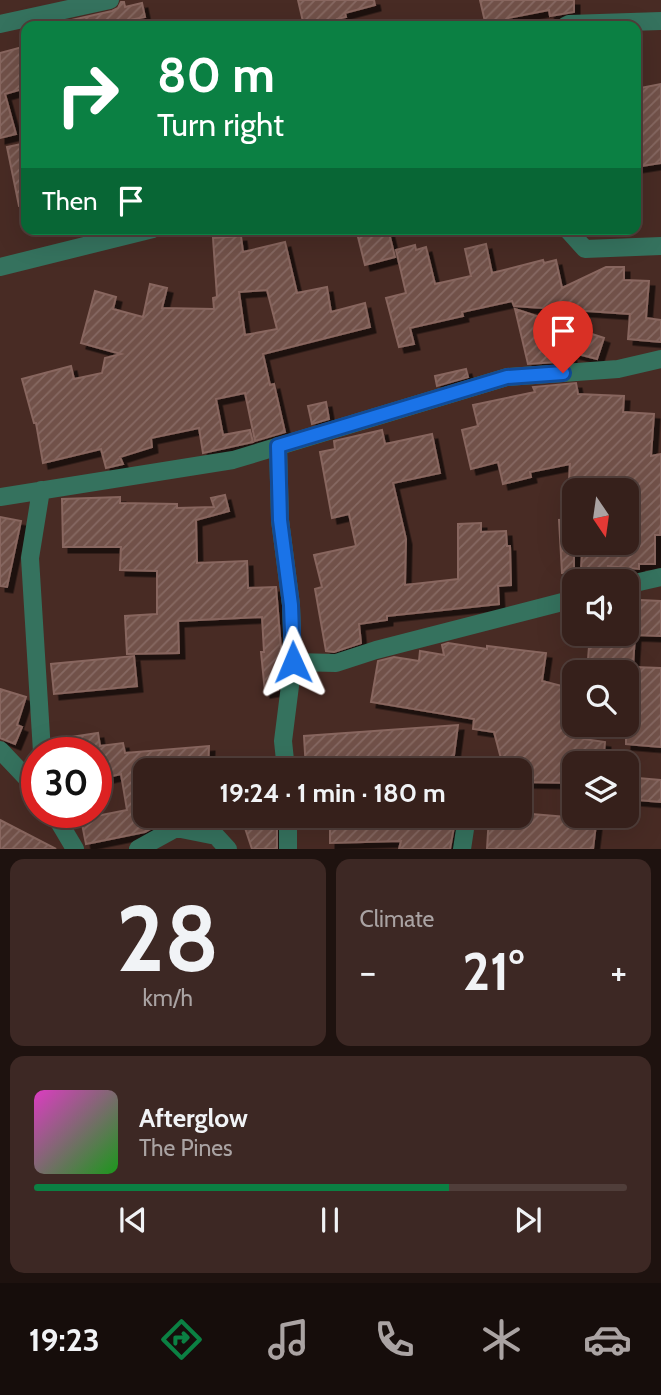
<!DOCTYPE html>
<meta charset="utf-8">
<style>
body{margin:0;font-family:Cabin,sans-serif;background:#3d2824;color:#f1f3f6;height:100vh;display:flex;flex-direction:column;font-size:26px;white-space:nowrap}
*{box-sizing:border-box;margin:0}
p{font-size:23px;color:#aaa3a3}
.icon{flex:none;width:38px;height:38px;fill:none;stroke:currentColor;stroke-width:2;stroke-linecap:round;stroke-linejoin:round}
.map{position:relative;height:849px;overflow:hidden}
.details{display:flex;flex-direction:column;gap:10px;padding:10px;background:#1e120f;flex:1}
.details>*{flex:none}
.top-card{position:absolute;left:21px;top:21px;width:620px;height:214px;border-radius:14px;box-shadow:0 7px 28px #0002,0 0 0 2px #503e3a;background:#0b8043;color:#fff;overflow:hidden}
.needle{width:46px;rotate:167deg}
.controls{position:absolute;left:562px;top:478px;display:grid;gap:14px}
.controls a{display:grid;place-items:center;width:77px;height:77px;border-radius:14px;background:#36201b;box-shadow:0 7px 28px #0002,0 0 0 2px #503e3a;font-size:35px}
.speed{position:absolute;left:21px;top:737px;display:flex;gap:14px;font-size:35px;font-weight:700;text-align:center}
.speed>*{display:grid;place-content:center;width:91px;height:91px;border-radius:50%;background:#36201b;box-shadow:0 7px 28px #0002,0 0 0 2px #503e3a;line-height:1}
.speed .limit{border:10px solid #d22;background:#fff;color:#111}
.pin{position:absolute;display:grid;place-items:center;width:60px;height:60px;color:#fff;margin:-72px -30px;border-radius:50% 50% 50% 0;rotate:-45deg;box-shadow:0 0 7px #0007}
.pin .icon{rotate:45deg}
.me{position:absolute;width:77px;margin:-38px;rotate:359deg;stroke-linejoin:round;filter:drop-shadow(0 0 5px #0008)}
.turn{display:flex;align-items:center;gap:24px;height:147px;padding:0 21px;font-size:32px}
.turn .icon{width:91px;height:91px;stroke-width:2.5}
.turn b{display:block;font-size:49px;line-height:60px}
.then{display:flex;align-items:center;height:66px;padding:0 21px;background:#0003;gap:14px;font-size:26px}
.big{font-size:52px;font-weight:800;line-height:1.1}
.details .widget{flex:1;display:flex;flex-direction:column;justify-content:center;gap:10px;min-width:0;padding:0 24px;border-radius:14px;background:#3d2824}
.details .dial{align-items:center;gap:0}
.dial b{font-size:91px;line-height:1}
.song{display:flex;align-items:center;gap:21px}
.cover{width:84px;height:84px;border-radius:10px;background:linear-gradient(135deg,hsl(310 70% 55%),hsl(120 70% 35%))}
.played{height:7px;border-radius:4px;background:linear-gradient(90deg,#0b8043 70%,#503e3a 70%)}
.keys{display:flex;justify-content:space-around;direction:ltr}
.heat{display:flex;justify-content:space-between;align-items:center;font-size:38px;direction:ltr}
.details .tiles{flex:1;display:grid;gap:10px;grid-template-columns:1fr 1fr}
.widget:last-child{grid-column:span 2}
.trip{position:absolute;left:133px;top:758px;width:399px;height:70px;border-radius:14px;background:#36201b;box-shadow:0 7px 28px #0002,0 0 0 2px #503e3a;font-weight:800;line-height:70px;text-align:center}
.tab-bar{display:flex;height:112px;justify-content:space-around;align-items:center;background:#160d0b;color:#aaa3a3}
.tab-bar .icon{width:49px;height:49px}
.tab-bar .on{color:#0b8043}
.tab-bar b{font-size:32px;color:#f1f3f6}
.map>svg:first-child{display:block}
.building{fill:url(#building-hatch);stroke:#88665e;stroke-width:2;fill-rule:evenodd;filter:url(#shadow)}
.lines{fill:none;stroke-linecap:round;stroke-linejoin:round}
.minor{stroke:#35725e;stroke-width:18}
.route-casing{stroke:#114b97;stroke-width:18}
.route{stroke:#1a73e8;stroke-width:12}
</style>
<div class="map">
<svg width="661" height="849" viewBox="0 0 661 849">
<defs>
<pattern id="building-hatch" width="6" height="6" patternUnits="userSpaceOnUse" patternTransform="scale(1.75)"><rect width="6" height="6" fill="#715149"/><path d="M-1 1l2-2M0 6l6-6M5 7l2-2" fill="none" stroke="#866962"/></pattern>
<filter id="shadow"><feDropShadow dx="5.5" dy="5.5" stdDeviation="0" flood-color="#0009"/></filter>
</defs>
<rect width="100%" height="100%" fill="#482b24"/>
<path class="building" d="M298 0H374L375 5 345 13 346 17 337 19 339 26H304Z
M480 0H574V12L550 16 549 10 508 18 509 21 486 26Z
M121 2H124L125 7 142 3 145 17 109 24 110 26H68L67 21 112 11 118 8Z
M26 46V88L5 94 16 134 0 138V53Z
M661 84V163L635 167V89Z
M26 143V205L19 206 7 147Z
M356 229H388L395 257 365 265Z
M241 236 243 252 285 242 297 293 327 287 331 312 365 303 370 327 263 354 270 385 274 384 285 432 255 441 245 393 216 399 223 435 250 430 253 442 203 453 199 428 151 438 152 447 120 457 123 464 106 468 101 449 43 463 36 423H34L22 379 71 366 74 379 102 373 105 358 121 354 81 343 95 291 116 297 113 309 143 317 150 284 167 288 162 308 214 309 213 298 217 297 213 238ZM267 290 277 329 245 335 239 292Z
M486 244 492 273 543 260 544 263 556 260 562 288 606 267H624V280L649 281 646 318 661 320V342L628 339 630 314 514 306 512 301 462 312 463 316 410 328 414 344 399 347 386 298 406 293 396 250 415 245 416 250 426 247 435 284 471 276 465 249Z
M515 309 604 338 597 359 570 352 572 361 528 364Z
M466 369 468 377 437 386 435 376Z
M576 383 578 394 624 396 623 412 654 414 651 456 661 454V523L660 535H655V564H639V569L608 566 607 573 596 572 598 581H580L583 542H626V490H604L605 481 569 480 570 464 530 472 531 477 503 484 498 462 471 469 462 430 478 426 473 405 535 392 533 387Z
M326 402 329 419 312 424 308 406Z
M382 430 385 444 432 434 440 473 393 483 406 539 405 585 458 579V524L481 523V532L506 531 507 546H510L511 585 498 586 499 604 387 616V620L359 624 361 643 334 652 326 651 315 589 322 587 314 555 356 546 349 514 332 518 320 452 335 449 334 441Z
M225 495 229 511 196 520 197 563 247 561 248 588 276 587 282 661 281 669 278 670V690L265 692 261 652H264L262 617 178 621 179 653 127 654 125 616 157 614V571L120 570 121 547H63L62 499 120 497V503L177 504V508L214 507 211 498Z
M0 517 21 521 7 587 0 586Z
M574 519V572L562 573 559 520Z
M640 600 661 601V636L635 635 633 667 661 668V747L626 744V672H587L590 634H626V619L639 620Z
M448 643 487 649V646L546 653 542 681 574 689V724H579L584 739 605 742 603 763H574V783L520 782V770H504L494 732 473 729 474 719 371 702 378 661 394 657 419 661 420 651 444 655 442 645Z
M134 656 137 686 54 694 51 664Z
M0 689 26 697 17 725 22 727 15 744 0 738Z
M458 725 452 770H306L304 736Z
M98 733 100 746 123 743 125 753 209 746 208 770H145V801L141 800 152 828 145 832 86 844 81 819 127 810 121 774 96 780V752H66L64 738Z
M626 777 661 780V802L626 799Z
M520 813 567 817V816H597L593 849H487L489 816H520Z
M262 816H272L277 829V849H252L243 822Z
M456 816 450 849H399L401 841 330 843V817Z
M0 820 56 849H0Z"/>
<g class="lines">
<path class="minor" d="M0 24 110 0
M565 26 569 24 661 21
M567 229 585 249 661 246
M0 267 153 229
M278 446 280 520 291 605 293 662 283 741 286 770
M41 490 30 558 42 752
M0 497 233 460 507 377 618 369 661 359
M626 585 661 577
M293 662 336 663 376 650 574 599
M0 750 37 789
M473 770 474 768
M53 812 75 849
M288 816V849
M138 849 176 828 216 836 228 849
M462 849 467 816"/>
</g>
<g class="lines">
<g class="route-casing">
<path id="route" d="M293 662 291 605 280 520 278 446 507 377 563 373"/>
</g>
<use href="#route" class="route"/>
</g>
</svg>
<div class="controls">
<a><svg class="needle" viewBox="-14 -14 28 28"><path d="M0-13l5 13h-10z" fill="#e53935"/><path d="M0 13l5-13h-10z" fill="#aaa3a3"/></svg></a>
<a><svg class="icon" aria-label="sound" viewBox="0 0 24 24"><path d="M4 9h4l5-4v14l-5-4H4zM17 9q2 3 0 6"/></svg></a>
<a><svg class="icon" aria-label="search" viewBox="0 0 24 24"><circle cx="10" cy="10" r="6"/><path d="M15 15l6 6"/></svg></a>
<a><svg class="icon" aria-label="layers" viewBox="0 0 24 24"><path d="M12 4l9 5-9 5-9-5zM3 14l9 5 9-5"/></svg></a>
</div>
<div class="speed"><div class="limit">30</div></div>
<div class="pin" style="left:563px;top:373px;background:#d93025"><svg class="icon" aria-label="arrive" viewBox="0 0 24 24"><path d="M6 21V4h12l-3 4 3 4H6"/></svg></div>
<svg class="me" style="left:293px;top:662px" viewBox="-20 -20 40 40"><path d="M0-17L14 15 0 8-14 15z" fill="#1a73e8" stroke="#fff" stroke-width="4"/></svg>
<div class="trip">19:24 · 1 min · 180 m</div>
<div class="top-card">
<div class="turn"><svg class="icon" aria-label="right" viewBox="0 0 24 24"><path d="M7 20v-9h11M14 6l5 5-5 5"/></svg><div><b>80 m</b>Turn right</div></div>
<div class="then">Then<svg class="icon" aria-label="arrive" viewBox="0 0 24 24"><path d="M6 21V4h12l-3 4 3 4H6"/></svg></div>
</div>
</div>
<section class="details">
<div class="tiles">
<div class="widget dial"><b>28</b><p>km/h</p></div>
<div class="widget"><p>Climate</p>
<div class="heat"><a>−</a><b class="big">21°</b><a>+</a></div>
</div>
<div class="widget">
<div class="song"><i class="cover"></i><div><b>Afterglow</b><p>The Pines</p></div></div>
<div class="played"></div>
<div class="keys"><svg class="icon" aria-label="previous" viewBox="0 0 24 24"><path d="M18 5L8 12l10 7zM5 5v14"/></svg><svg class="icon" aria-label="pause" viewBox="0 0 24 24"><path d="M8 5v14M16 5v14"/></svg><svg class="icon" aria-label="next" viewBox="0 0 24 24"><path d="M6 5l10 7-10 7zM19 5v14"/></svg></div>
</div>
</div>
</section>
<nav class="tab-bar">
<b>19:23</b>
<svg class="icon on" aria-label="directions" viewBox="0 0 24 24"><path d="M12 3l9 9-9 9-9-9zM9 14v-3h6M13 9l2 2-2 2"/></svg>
<svg class="icon" aria-label="music" viewBox="0 0 24 24"><path d="M9 18V5l10-2v13"/><circle cx="6" cy="18" r="3"/><circle cx="16" cy="16" r="3"/></svg>
<svg class="icon" aria-label="phone" viewBox="0 0 24 24"><path d="M5 4h4l2 5-3 2q2 4 5 5l2-3 5 2v4C11 20 4 13 5 4z"/></svg>
<svg class="icon" aria-label="climate" viewBox="0 0 24 24"><path d="M12 3v18M4 7l16 10M4 17L20 7"/></svg>
<svg class="icon" aria-label="car" viewBox="0 0 24 24"><path d="M5 17H2v-5l4-1 3-4h7l3 4 3 1v5h-3M9 17h6M6 11h13"/><circle cx="7" cy="17" r="2"/><circle cx="17" cy="17" r="2"/></svg>
</nav>
